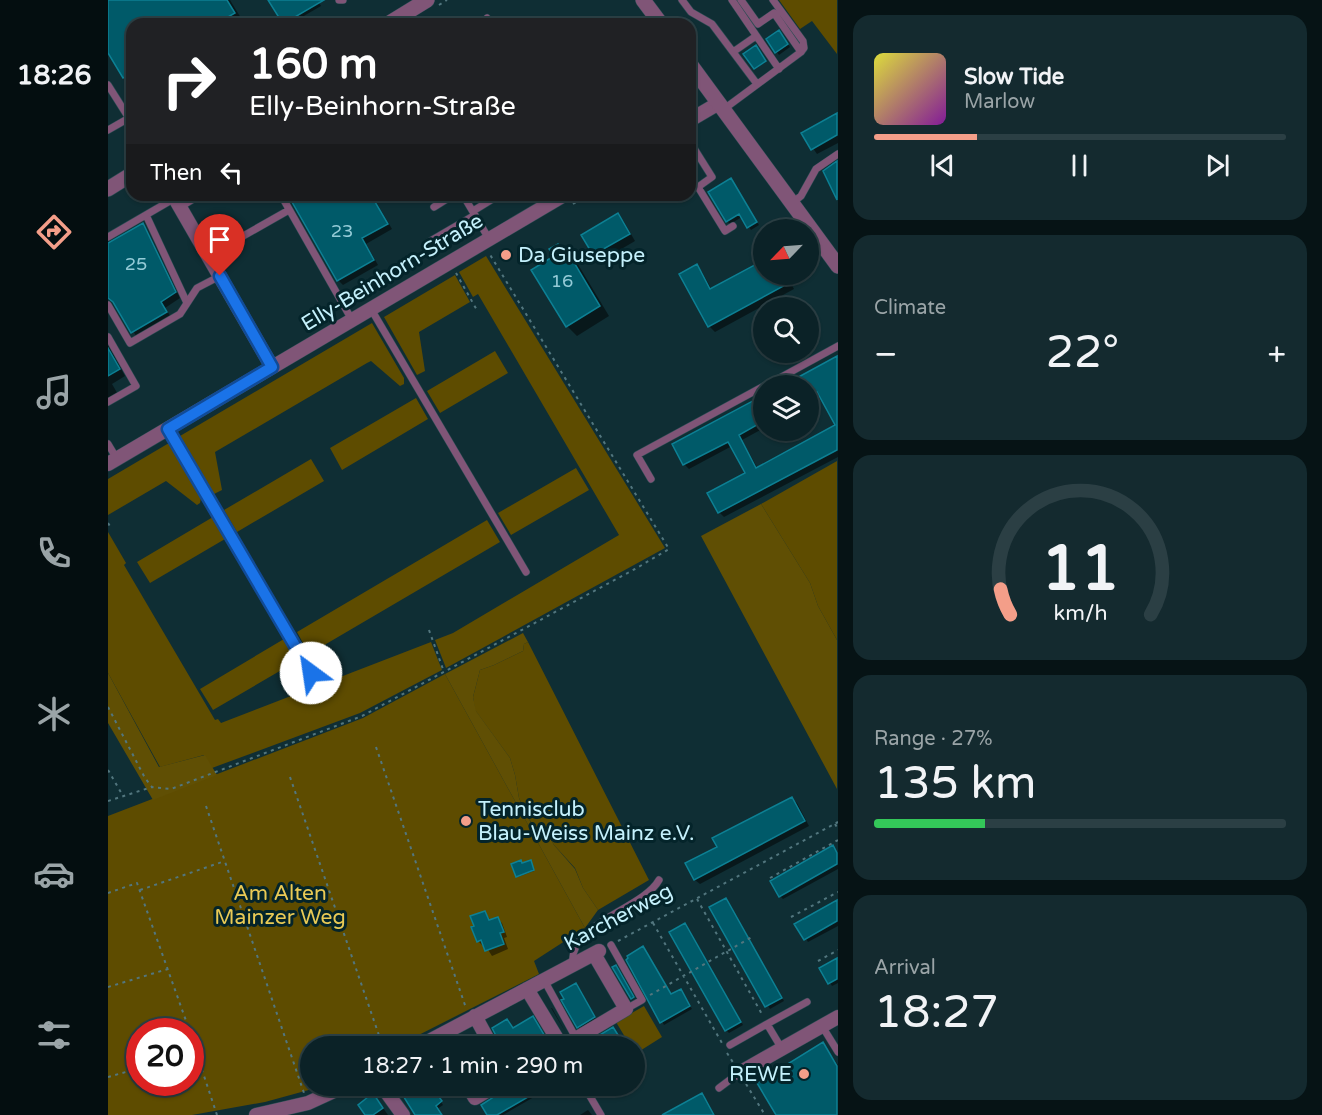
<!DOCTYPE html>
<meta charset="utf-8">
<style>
body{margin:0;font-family:"Varela Round",sans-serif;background:#142a2f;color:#f1f3f6;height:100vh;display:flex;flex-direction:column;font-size:22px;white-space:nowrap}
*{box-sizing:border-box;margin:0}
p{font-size:20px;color:#9aa4a7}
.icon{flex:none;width:33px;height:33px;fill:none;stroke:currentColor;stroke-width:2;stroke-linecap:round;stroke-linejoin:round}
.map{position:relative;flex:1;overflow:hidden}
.side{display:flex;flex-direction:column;gap:15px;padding:15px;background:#061315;width:484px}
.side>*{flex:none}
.guide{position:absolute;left:18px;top:18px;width:570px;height:183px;border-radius:18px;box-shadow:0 2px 4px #0004,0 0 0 2px #2b3f44;background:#202124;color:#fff;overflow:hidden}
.needle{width:39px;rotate:245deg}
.tools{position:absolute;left:645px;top:219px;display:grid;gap:12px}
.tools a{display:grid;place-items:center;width:66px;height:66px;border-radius:50%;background:#0b2227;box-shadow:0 2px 4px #0004,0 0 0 2px #2b3f44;font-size:30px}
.speed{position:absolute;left:18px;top:1018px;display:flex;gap:12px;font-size:30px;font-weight:700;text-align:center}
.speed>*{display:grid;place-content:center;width:78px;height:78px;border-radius:50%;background:#0b2227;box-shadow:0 2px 4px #0004,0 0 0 2px #2b3f44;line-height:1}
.speed .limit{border:9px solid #d22;background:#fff;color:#111}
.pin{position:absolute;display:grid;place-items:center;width:51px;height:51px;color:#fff;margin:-62px -26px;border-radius:50% 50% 50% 0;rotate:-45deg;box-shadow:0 0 6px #0007}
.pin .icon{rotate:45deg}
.me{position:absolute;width:66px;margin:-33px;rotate:329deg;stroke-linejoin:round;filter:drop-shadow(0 0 4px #0008)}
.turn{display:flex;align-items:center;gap:21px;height:126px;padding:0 24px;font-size:27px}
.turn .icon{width:78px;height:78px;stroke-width:2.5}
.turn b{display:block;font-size:42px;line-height:51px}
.then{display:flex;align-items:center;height:57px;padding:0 24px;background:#0003;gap:12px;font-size:22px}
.big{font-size:45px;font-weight:600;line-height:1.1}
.side .card{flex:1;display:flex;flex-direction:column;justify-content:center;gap:9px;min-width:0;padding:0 21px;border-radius:18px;background:#142a2f}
.side .dial{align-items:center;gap:0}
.dial svg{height:156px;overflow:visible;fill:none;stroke:#2b3f44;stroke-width:7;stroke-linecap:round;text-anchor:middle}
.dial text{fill:#f1f3f6;stroke:none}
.song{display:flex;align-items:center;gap:18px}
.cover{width:72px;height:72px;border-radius:9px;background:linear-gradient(135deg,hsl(60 70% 55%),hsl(290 70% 35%))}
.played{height:6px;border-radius:3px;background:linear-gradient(90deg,#f49e89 25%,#2b3f44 25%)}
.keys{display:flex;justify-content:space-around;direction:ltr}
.heat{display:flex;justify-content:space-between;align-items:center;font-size:33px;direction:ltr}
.charge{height:9px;border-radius:4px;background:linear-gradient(90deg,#34c759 27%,#2b3f44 0)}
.trip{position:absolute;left:192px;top:1036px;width:345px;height:60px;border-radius:30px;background:#0b2227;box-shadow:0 2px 4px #0004,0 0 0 2px #2b3f44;font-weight:600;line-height:60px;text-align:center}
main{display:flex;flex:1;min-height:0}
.tabs{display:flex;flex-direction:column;width:108px;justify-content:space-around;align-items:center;background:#040e10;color:#9aa4a7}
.tabs .icon{width:42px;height:42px}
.tabs .current{color:#f49e89}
.tabs b{font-size:27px;color:#f1f3f6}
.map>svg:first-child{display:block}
.green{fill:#5e4c00;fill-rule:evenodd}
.forest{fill:#604f04}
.shadow{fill:#0007}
.building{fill:#005a69;stroke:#0d8094;stroke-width:1.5}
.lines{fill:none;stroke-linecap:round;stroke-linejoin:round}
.service-casing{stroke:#2c4d54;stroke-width:8}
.minor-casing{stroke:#2c4d54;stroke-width:15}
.tertiary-casing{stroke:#2c4d54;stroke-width:16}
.path{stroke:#52767e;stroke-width:2;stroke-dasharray:3 4.5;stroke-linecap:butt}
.service{stroke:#805577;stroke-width:7}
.minor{stroke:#805577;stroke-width:14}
.tertiary{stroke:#805577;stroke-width:15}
.route-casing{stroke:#114b97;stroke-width:15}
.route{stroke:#1a73e8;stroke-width:10}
.poi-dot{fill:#f49e89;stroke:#04242a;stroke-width:2}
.labels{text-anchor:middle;stroke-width:6;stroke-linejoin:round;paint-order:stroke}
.number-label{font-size:18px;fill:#94cbd7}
.poi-label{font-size:21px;fill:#c5f1fc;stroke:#04242a;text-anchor:start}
.street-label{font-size:21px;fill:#c5f1fc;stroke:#04242a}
.park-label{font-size:21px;fill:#e9ca55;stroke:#04242a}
</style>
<main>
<nav class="tabs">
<b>18:26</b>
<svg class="icon current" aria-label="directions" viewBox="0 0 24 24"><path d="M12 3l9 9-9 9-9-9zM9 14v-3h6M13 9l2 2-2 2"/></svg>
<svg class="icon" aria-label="music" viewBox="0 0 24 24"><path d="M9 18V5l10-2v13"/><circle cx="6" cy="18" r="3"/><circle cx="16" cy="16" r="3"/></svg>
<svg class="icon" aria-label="phone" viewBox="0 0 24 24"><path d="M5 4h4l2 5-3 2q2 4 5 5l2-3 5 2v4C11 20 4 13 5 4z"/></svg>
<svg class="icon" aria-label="climate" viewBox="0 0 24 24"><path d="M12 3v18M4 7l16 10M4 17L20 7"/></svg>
<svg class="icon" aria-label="car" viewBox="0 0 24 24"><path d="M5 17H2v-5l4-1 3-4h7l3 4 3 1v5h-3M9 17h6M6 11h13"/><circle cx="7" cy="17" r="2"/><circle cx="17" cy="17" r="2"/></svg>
<svg class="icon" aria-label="filters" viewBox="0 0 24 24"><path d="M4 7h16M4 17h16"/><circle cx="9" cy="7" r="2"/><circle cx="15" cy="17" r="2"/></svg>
</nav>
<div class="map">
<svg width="730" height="1115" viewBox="0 0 730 1115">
<rect width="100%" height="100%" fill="#0f2e34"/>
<path class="green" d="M671 0H729V54L704 21 692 29Z
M378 256 557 548 338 668 327 640 345 633 511 535 370 294 365 297 351 272Z
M347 275 362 302 311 332 317 371 309 375 276 317Z
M264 323 296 378V384L292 386 263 361 259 363 107 452 114 490 106 494 72 436Z
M387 351 400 373 332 413 319 391Z
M308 398 320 419 234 470 222 448Z
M61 443 93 498 92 503 89 505 58 481 0 515V479Z
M203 459 216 481 129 532 116 510Z
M729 461V640L710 606 702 583 653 504Z
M468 468 481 490 403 535 390 513Z
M105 517 117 539 42 583 29 562Z
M379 520 392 542 201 654 189 632Z
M0 532 18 563 16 565 107 720 110 719 113 723 323 642 334 670 252 713 104 768 96 755 52 767 0 673Z
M176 639 189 661 105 710 92 689Z
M420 642 541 880 490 910 475 888 467 868 446 845 439 833 434 837 418 815 411 798 407 775 402 758 367 710 365 697 372 670 386 665 415 651 416 644Z
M337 674 477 928 426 961 431 974 287 1047H202V1086H212L208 1088 157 1102 84 1115H0V816L255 718ZM32 1032H82V1083H32Z
M536 1006 554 1037 527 1054 526 1047H523L508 1022Z"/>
<path class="forest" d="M653 504 702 583 710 606 729 640V789L593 536Z
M415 633 420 642 416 644 415 651 386 665 372 670 365 697 368 711 402 758 407 775 411 798 418 815 433 837 439 833 446 845 467 869 475 888 490 910 477 928 337 674Z
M0 673 51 767 97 755 109 775 45 800 0 723Z"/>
<path class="shadow" d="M0 0H122L136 23 24 24V86L16 77 0 50Z
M162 0H210L213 6 182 24H176Z
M673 34 682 47 671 55 660 40Z
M730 114V143L709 154 695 134Z
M623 180 651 225 643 230 634 217 622 224 619 221Z
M181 195H264L284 229 258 244 270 265 235 285 230 280Z
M365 195H383L371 202Z
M510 215 516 222 527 241 493 261 486 254Z
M35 225 39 230 72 298 57 308 63 317 29 337 0 294V243Z
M449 246 468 261 501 316 469 336 459 326 448 257Z
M588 266 594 272 604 290 656 274H678L686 289 607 332 601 326Z
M0 345 17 376 4 384 11 396 0 403Z
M730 358V457L616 517 611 512 601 494 639 474 624 446 581 469 576 464 566 444 656 397V428L634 440 650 469 729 426 714 397 700 404V386H677Z
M684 799 689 803 701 826 592 884 587 880 611 848Z
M725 847 730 853V869L675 899 672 896Z
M423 863 426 871 410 877 414 865Z
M618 899 676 1001 662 1009 603 908Z
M730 901V926L700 942 688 924Z
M377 912 383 921 389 919 394 923 399 937 396 938 400 949 384 956 377 945 375 946 370 941Z
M579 928 635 1025 621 1033 618 1030Z
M538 951 564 995 572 990 584 1009 556 1025 520 960Z
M730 959V983L724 986 713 969Z
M471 988 489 1020 473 1030 470 1027Z
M443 1008H444L458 1033Z
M362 1042 366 1047H354Z
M715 1044 730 1065V1115H670Z
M202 1061V1082L194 1064Z
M291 1086H315L328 1094 335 1105 329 1109 333 1115H309Z
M404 1086H445L395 1115H381Z
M460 1086H474L472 1090 466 1094Z
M593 1095 599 1101 607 1115H557Z
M268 1098 280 1115H259Z
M480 1110 484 1115H472Z"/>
<path class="building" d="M0 0H119L127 13 108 24H24V73L15 78 0 53Z
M160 0H216L175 24Z
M671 30 680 44 667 53 658 39Z
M648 45 658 61 646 69 635 54Z
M729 113V135L703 150 693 133Z
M729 161V200L715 171Z
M623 178 649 222 639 228 631 214 618 222 600 192Z
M180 195H263L280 224 254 238 266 260 229 281Z
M510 213 522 234 485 255 473 235Z
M35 223 68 292 53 302 59 312 23 333 5 302 0 298V243Z
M450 244 454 252 458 249 492 306 458 327 423 270 446 256 441 249Z
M656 260V274H676L681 283 600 327 571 274 589 264 602 289Z
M0 348 12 369 0 376Z
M729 356V450L610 513 599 493 637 473 620 442 575 465 564 444 656 395V421L631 435 648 468 727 425 709 392 700 397V386H674Z
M684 797 697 821 586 880 577 863 609 847 604 838Z
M725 845 729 853V864L671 897 662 881Z
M413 860 414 863 423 860 426 870 408 877 403 864Z
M618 898 674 998 657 1007 601 907Z
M729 900V921L696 940 686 924Z
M377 911 381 920 390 917 396 932 392 933 396 944 377 951 373 940 369 942 363 927 366 926 362 916Z
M577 923 633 1022 617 1031 561 932Z
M535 946 563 994 573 989 582 1006 552 1023 518 960 520 958 519 956Z
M729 958V979L720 984 711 968Z
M508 965 526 997 523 999 504 967Z
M468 983 487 1017 469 1028 453 1000 456 999 452 992Z
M425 1016 441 1043 435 1047H394L384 1028 399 1019 405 1028Z
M505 1027 515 1043 508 1047H477L475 1045Z
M715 1042 729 1066V1115H668L649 1083Z
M289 1086H323L334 1101 328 1106 334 1115H307Z
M396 1086H439L389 1115H379L373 1105 392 1093Z
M265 1093 275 1108 265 1115H257L250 1105Z
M594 1093 606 1115H554Z"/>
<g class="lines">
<g class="service-casing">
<path id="service" d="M231 0H235
M574 0 583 12 604 24 649 84
M624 0 671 69
M633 0 650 24 666 13 693 52
M379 18 383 24
M625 52 648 36
M0 85 24 123
M616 109 693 52 696 48 695 41 665 0
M0 130 21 118
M582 142 604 177 590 187 617 231 625 226
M173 195 244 320
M355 195 381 239
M684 203 693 196 708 169 730 154
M72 207 92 195
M326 207 345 195
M365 211 391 195
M38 215 79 303
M0 237 67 198
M319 243 367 215
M100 256 181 210
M0 305 22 343 72 314 89 288 112 276
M263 309 418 572
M0 337 28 386 0 402
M657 386 730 346
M60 429 203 673
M0 444 9 459
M543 479 529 455 656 386
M503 945 534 1000 518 1009
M465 964C459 924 535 909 551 880
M436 980 468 1038
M659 1024 699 1002
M714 1026 730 1052
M622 1045 659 1024 674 1049
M476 1086 493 1115
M611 1088 631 1073"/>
</g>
<g class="minor-casing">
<path id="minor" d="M582 120 611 103
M65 195 164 367
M0 464 456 195
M419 989 454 1047
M367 1016 384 1047
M310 1047 491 951
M454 1047 518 1009 486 954
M631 1073 730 1017
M274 1086 295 1115
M360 1086 367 1098 387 1086
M148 1115 200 1103 237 1086"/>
</g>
<g class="tertiary-casing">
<path id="tertiary" d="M535 0 553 24
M280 24 319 0
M582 64 730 266
M0 189 24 174"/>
</g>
<path class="path" d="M331 5 339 0
M260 24 267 20
M465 204 480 195
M348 273 370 312
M0 523 3 528
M321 630 336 672
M0 707 37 778 44 787 63 789 254 716 527 569 561 549 381 253
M268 747 358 1008
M0 770 15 796
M182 777 275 1047
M0 801 44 787
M98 806 196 1093
M727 824 730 829
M662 878 730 840
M32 890 117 861
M0 893 29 883 82 1032
M589 899 655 1016
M683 917 730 892
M545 923 614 1043
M510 941 730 822
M710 961 730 950
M0 987 60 969
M542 995 644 937
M82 1034 109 1115
M619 1053 626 1064
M0 1077 32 1068
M638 1084 657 1115"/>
<use href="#service" class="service"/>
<use href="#minor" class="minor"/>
<use href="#tertiary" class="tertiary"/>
</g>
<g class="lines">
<g class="route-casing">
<path id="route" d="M112 276 164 367 60 429 203 673"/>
</g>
<use href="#route" class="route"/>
</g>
<g class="poi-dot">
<circle cx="398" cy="255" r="6"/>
<circle cx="358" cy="821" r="6"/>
<circle cx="696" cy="1074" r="6"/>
</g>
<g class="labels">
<g class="number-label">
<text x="234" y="237">23</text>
<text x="28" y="270">25</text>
<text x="454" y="287">16</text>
</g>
<g class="poi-label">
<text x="410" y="262">Da Giuseppe</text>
<text x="370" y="816">Tennisclub<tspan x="370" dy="24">Blau-Weiss Mainz e.V.</tspan></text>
<text x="684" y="1081" text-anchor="end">REWE</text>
</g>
<g class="street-label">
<text transform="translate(284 272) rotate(-31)" y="7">Elly-Beinhorn-Straße</text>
<text transform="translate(510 917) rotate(-28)" y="7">Karcherweg</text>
</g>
<g class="park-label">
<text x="172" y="900">Am Alten<tspan x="172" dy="24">Mainzer Weg</tspan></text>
</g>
</g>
</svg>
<div class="tools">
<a><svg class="needle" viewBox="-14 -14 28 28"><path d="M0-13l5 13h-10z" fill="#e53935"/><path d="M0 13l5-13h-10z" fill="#9aa4a7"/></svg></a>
<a><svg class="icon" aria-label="search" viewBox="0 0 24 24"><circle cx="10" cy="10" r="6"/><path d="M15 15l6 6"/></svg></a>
<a><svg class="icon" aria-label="layers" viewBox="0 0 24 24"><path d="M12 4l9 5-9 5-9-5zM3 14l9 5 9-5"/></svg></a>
</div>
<div class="speed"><div class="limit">20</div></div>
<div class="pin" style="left:112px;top:276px;background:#d93025"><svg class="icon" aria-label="arrive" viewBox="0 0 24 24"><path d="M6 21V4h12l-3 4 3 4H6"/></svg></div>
<svg class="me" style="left:203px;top:673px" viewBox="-20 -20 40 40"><circle r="19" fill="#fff"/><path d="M0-13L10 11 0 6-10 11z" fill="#1a73e8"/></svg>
<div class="trip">18:27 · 1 min · 290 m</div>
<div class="guide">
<div class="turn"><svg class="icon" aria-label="right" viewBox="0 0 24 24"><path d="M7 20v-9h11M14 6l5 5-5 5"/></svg><div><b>160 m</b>Elly-Beinhorn-Straße</div></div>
<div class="then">Then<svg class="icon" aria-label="left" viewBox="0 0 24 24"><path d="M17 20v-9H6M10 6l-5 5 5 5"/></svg></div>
</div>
</div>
<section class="side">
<div class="card">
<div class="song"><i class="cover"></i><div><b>Slow Tide</b><p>Marlow</p></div></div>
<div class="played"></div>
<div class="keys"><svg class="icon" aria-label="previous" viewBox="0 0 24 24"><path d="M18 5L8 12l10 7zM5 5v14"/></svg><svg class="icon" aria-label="pause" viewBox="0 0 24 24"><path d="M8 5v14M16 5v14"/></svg><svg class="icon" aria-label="next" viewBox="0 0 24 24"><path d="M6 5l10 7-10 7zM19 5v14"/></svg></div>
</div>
<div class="card"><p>Climate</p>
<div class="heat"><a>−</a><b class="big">22°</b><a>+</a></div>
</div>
<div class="card dial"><svg viewBox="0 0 100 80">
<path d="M14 69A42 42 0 1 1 86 69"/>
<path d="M14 69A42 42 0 0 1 9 56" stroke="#f49e89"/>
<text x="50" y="56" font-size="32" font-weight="700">11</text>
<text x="50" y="72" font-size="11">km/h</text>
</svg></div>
<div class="card"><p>Range · 27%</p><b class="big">135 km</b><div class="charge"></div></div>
<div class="card"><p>Arrival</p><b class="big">18:27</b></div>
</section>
</main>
